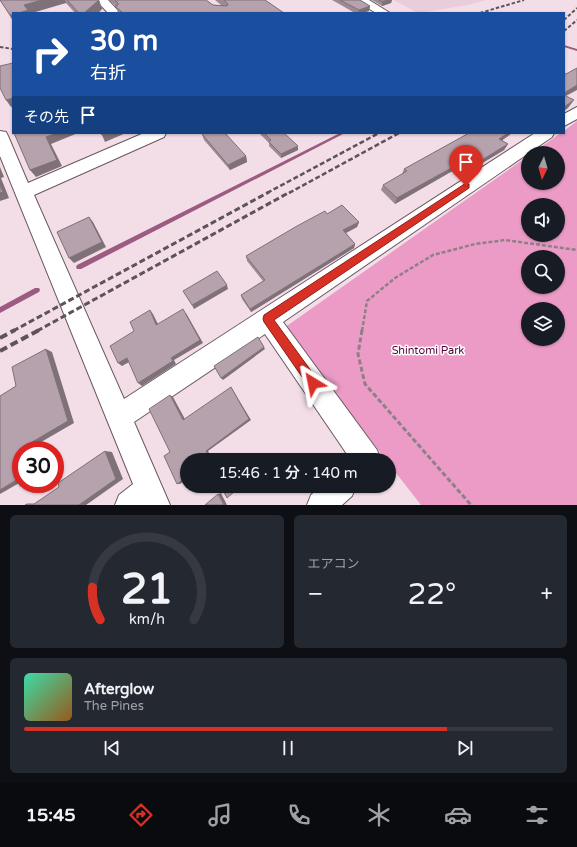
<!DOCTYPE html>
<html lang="ja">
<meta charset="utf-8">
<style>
body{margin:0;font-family:"Varela Round","Noto Sans JP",sans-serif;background:#242831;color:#f1f3f6;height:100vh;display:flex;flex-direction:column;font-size:15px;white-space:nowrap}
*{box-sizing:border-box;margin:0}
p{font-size:13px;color:#9ea1a6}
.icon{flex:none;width:22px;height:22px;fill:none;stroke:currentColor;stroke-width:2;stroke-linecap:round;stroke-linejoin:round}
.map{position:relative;height:505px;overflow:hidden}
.sheet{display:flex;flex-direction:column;gap:10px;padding:10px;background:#0d0f14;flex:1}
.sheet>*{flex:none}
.top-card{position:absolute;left:12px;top:12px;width:553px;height:122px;border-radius:0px;box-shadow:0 1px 3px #0004;background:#1a4fa0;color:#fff;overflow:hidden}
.needle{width:26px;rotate:185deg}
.fabs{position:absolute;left:521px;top:146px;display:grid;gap:8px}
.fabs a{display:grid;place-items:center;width:44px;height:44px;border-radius:50%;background:#171b24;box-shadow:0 1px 3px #0004;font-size:20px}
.speed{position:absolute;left:12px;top:441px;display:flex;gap:8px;font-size:20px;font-weight:700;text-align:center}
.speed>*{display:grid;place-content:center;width:52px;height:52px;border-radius:50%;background:#171b24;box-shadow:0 1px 3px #0004;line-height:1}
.speed .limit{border:6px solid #d22;background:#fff;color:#111}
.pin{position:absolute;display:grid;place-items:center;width:34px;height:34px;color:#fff;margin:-41px -17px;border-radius:50% 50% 50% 0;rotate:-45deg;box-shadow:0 0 4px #0007}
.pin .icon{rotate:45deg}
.me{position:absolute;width:44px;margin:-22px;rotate:325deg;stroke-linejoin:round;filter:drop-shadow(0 0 3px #0008)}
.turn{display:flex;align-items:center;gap:14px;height:84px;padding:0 12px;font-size:18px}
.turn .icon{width:52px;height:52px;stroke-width:2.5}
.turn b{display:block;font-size:28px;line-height:34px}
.then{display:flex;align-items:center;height:38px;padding:0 12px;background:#0003;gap:8px;font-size:15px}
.big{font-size:30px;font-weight:600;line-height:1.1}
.sheet .widget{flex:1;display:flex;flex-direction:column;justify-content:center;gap:6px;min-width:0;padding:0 14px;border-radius:6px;background:#242831}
.sheet .dial{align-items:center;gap:0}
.dial svg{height:104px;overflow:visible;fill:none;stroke:#363941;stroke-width:7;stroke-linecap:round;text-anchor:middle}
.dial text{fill:#f1f3f6;stroke:none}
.song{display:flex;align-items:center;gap:12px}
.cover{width:48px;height:48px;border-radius:6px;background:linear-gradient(135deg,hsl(160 70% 55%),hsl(30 70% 35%))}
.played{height:4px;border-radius:2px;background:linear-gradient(90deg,#d93025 80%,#363941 80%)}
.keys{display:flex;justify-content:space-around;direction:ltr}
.heat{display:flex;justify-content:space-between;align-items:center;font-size:22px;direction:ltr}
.sheet .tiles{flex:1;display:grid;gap:10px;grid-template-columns:1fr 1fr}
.widget:last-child{grid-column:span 2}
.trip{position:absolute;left:180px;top:453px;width:216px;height:40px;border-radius:20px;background:#171b24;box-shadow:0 1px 3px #0004;font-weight:600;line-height:40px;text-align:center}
.tabs{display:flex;height:64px;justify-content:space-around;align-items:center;background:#090b0e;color:#9ea1a6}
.tabs .icon{width:28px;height:28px}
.tabs .selected{color:#d93025}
.tabs b{font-size:18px;color:#f1f3f6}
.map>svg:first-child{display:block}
.built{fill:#e9cddb}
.green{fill:#ec9bc7;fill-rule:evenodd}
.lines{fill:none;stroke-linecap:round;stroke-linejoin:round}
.stream{fill:#9c5b80;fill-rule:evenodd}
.minor-casing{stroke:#695760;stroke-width:2}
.path-far1{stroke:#8e8087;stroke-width:2.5;stroke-dasharray:4 2;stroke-linecap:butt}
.path{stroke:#8e8087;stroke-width:3;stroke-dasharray:5 2.5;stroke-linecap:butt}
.minor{fill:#fff;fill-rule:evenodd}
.rail-far3{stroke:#5d5358;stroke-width:2;stroke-dasharray:3.5 2;stroke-linecap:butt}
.rail-far2{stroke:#5d5358;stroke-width:2.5;stroke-dasharray:5 2.5;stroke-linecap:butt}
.rail-far1{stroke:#5d5358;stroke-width:3;stroke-dasharray:6 3;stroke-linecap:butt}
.rail{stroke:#5d5358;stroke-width:4;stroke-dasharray:8 4;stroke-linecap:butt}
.wall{fill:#9d8b94}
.shaded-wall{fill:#7f7178}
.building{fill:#b6a2ac;stroke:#7f7178}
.route{fill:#d93025;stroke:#8d1f18}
.labels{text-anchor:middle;stroke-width:3;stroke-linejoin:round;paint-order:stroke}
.park-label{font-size:11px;fill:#540039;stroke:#fff}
</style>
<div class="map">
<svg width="577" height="505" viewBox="0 0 577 505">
<rect width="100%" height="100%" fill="#f3dee8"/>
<path class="built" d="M393 0H487L468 5 418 13Z"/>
<path class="green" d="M577 121V505H421L389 464V460H386L284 328 528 156V183H558V153H532L561 133H564V131ZM528 205H558V235H528ZM528 257H558V287H528ZM528 309H558V339H528Z"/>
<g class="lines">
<path class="stream" d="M564 45 577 49V51L564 47Z
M340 133H345L81 269H77L76 267 77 265Z
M35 288H39L40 290 39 292 0 313V307Z"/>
<g class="minor-casing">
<path id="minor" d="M96 0H108L120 13H108Z
M355 0H369L390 13H376Z
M577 107V119L564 126V114Z
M0 131 6 132 8 136 28 183 144 133H166L164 137 34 195 124 399 535 133H554L552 137 283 322 377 450 381 460H351L265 334 134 422 170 505H115L119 495 133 484 0 156Z
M321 486H356L352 496 342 505H307L311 495Z"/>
</g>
<path class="path-far1" d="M362 331 367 301 395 278 433 255 475 244 505 240 577 250"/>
<path class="path" d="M362 330 358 354 365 384 471 505"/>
<use href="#minor" class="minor"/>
<path class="rail-far3" d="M480 13 524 0
M564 20 577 8
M564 31 577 20
M0 47 13 49"/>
<path class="rail-far2" d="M267 193 379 133
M289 193 399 133"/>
<path class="rail-far1" d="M13 331 269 192
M37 331 290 192"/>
<path class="rail" d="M0 338 15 330
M0 351 39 330"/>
</g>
<path class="wall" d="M0 0H99L102 9 98 13H75L66 3 13 13V21Z
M109 0H206L213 5H221L215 0H265L284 13H118L116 6Z
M332 0H360L370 6 369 11 362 13H355Z
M372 0H392L391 3 382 6Z
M259 133H284L298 150 281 158 269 146V143Z
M469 133H512L502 140 508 144 504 150 474 168 472 167 466 171 461 166 395 204 381 190 383 185 402 174 404 169Z
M202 134 246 156 247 162 230 170 204 140Z
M327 214 359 222 357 227 346 233 355 244 354 248 251 312 242 299 241 295 263 281 247 261 246 256Z"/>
<path class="shaded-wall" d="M42 0H65L66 3 32 13H19L24 5Z
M99 0 102 9 98 13H84Z
M388 0H392L391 3 382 6V2Z
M370 6 369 11 362 13H358L359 10Z
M10 15H13V21Z
M577 85V90L564 97V93Z
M13 98V106L11 107 6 100Z
M574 100 568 108 564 111V107Z
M57 133H78L51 144 62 166 36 177 30 170 46 137Z
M107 133H126L105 142 102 135Z
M508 133H512L496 145 499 139Z
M508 144 504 150 474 168 477 163Z
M298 146V150L281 158V154Z
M246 156 247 162 230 170 228 165Z
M464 161 461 166 395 204 397 198Z
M475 162 472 167 466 171 469 165Z
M0 167 4 177 1 178 9 198 0 201Z
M89 217 93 222 106 247 74 263 69 258Z
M359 222 357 227 342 235 343 230Z
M355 244 354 248 251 312 250 309Z
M227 285 228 289 194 309 192 305Z
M150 310 153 314 160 328 156 325Z
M186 313 203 343 174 360 176 364 142 386 138 383 171 358Z
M264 347 265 349 223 380 221 378Z
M46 349 52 352 74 423 29 449 30 450H22V448Z
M127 358 131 361 122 366 118 363Z
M231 387 251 420 208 451 213 460H209L206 451Z
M170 395 173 397 186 421 183 420Z
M105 451 112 452 123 479 86 505H79Z
M21 477V482L0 494V490Z
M187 477V479L180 484H177Z
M221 493 227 505H224L218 494Z"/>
<path class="building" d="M0 0H42L24 5 28 10 19 13H13V15H10Z
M67 0H99L84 13H79Z
M115 0H206L213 5 227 6 228 4 224 0H265L284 13H123L115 6 118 5V3Z
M340 0H360L370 6 359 10Z
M379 0H388L382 2Z
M13 63V98L6 100 0 88V66Z
M577 68V85L564 93V73L566 74Z
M564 95 574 100 564 107Z
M14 133H57L46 137 57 160 30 170Z
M100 133H107L102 135Z
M205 133H225L246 156 228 165 202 134Z
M264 133H284L298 146 281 154 269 142 271 140Z
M469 133H508L499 139 508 144 477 163 475 162 469 165 464 161 397 198 383 185 407 171 404 169Z
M0 185 3 192 0 193Z
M342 205 359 222 343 230 355 244 250 309 241 295 265 280 246 256 297 226 325 211 327 214Z
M89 217 102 242 69 258 57 232Z
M217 271 227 285 192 305 183 291Z
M183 309 200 340 171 358 173 361 138 383 127 358 118 363 110 346 134 331 130 322 150 310 156 325Z
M258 337 264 347 221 378 214 366Z
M46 349 68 421 22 448V450H21V477L0 490V396L16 386 12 367Z
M231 387 249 419 206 451 210 459 209 460H187V477L177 484 164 456 170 452 149 409 170 395 183 420Z
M105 451 116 479 79 505H25L27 504H34L59 487 58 483Z
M221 486H241L227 498Z
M218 494 224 505H205Z"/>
<path class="route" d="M466 183 469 184V188L274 320 317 379 319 383 317 387 313 389 309 387 264 322 263 319 264 315Z"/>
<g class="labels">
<g class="park-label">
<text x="428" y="354">Shintomi Park</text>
</g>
</g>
</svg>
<div class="fabs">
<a><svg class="needle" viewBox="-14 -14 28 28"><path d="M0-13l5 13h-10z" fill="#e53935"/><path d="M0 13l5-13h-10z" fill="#9ea1a6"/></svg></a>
<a><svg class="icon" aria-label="sound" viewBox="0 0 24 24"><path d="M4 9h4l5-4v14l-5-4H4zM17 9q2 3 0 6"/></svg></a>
<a><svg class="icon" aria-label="search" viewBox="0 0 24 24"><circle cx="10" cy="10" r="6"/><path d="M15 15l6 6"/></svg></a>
<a><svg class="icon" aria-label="layers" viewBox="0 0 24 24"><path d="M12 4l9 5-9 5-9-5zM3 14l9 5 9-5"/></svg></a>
</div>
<div class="speed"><div class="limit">30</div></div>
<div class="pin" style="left:466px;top:186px;background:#d93025"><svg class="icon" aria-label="arrive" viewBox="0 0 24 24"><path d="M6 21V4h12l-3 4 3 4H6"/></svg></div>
<svg class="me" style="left:313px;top:383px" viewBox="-20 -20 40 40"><path d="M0-17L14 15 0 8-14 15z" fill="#d93025" stroke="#fff" stroke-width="4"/></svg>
<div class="trip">15:46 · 1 分 · 140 m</div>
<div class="top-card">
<div class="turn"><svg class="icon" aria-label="right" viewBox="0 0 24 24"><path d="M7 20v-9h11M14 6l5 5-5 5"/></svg><div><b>30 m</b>右折</div></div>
<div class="then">その先<svg class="icon" aria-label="arrive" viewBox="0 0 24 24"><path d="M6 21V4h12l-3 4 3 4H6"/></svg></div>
</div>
</div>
<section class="sheet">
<div class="tiles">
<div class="widget dial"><svg viewBox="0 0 100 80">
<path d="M14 69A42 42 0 1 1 86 69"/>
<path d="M14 69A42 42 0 0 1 8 44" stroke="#d93025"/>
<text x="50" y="56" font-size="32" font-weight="700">21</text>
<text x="50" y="72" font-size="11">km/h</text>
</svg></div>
<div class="widget"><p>エアコン</p>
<div class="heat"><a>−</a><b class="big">22°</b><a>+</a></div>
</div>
<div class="widget">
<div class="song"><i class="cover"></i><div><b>Afterglow</b><p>The Pines</p></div></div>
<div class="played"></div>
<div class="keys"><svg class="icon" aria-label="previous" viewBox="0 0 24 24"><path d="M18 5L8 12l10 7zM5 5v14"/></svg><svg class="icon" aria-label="pause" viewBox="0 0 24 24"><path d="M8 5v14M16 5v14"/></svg><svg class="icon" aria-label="next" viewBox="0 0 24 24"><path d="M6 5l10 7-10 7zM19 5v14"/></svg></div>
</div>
</div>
</section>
<nav class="tabs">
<b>15:45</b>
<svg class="icon selected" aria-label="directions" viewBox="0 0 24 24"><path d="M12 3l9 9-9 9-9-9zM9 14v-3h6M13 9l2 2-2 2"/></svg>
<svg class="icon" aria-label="music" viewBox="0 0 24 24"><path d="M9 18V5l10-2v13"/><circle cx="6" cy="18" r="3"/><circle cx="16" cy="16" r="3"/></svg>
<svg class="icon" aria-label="phone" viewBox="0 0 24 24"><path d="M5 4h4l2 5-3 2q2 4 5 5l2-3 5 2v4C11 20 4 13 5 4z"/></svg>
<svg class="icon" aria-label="climate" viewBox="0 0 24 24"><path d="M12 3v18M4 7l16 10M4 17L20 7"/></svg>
<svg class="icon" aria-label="car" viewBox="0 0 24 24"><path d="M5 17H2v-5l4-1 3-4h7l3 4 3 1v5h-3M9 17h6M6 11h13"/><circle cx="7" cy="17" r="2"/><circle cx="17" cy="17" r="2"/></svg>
<svg class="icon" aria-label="filters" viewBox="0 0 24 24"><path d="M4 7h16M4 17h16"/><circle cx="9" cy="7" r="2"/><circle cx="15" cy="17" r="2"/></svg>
</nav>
